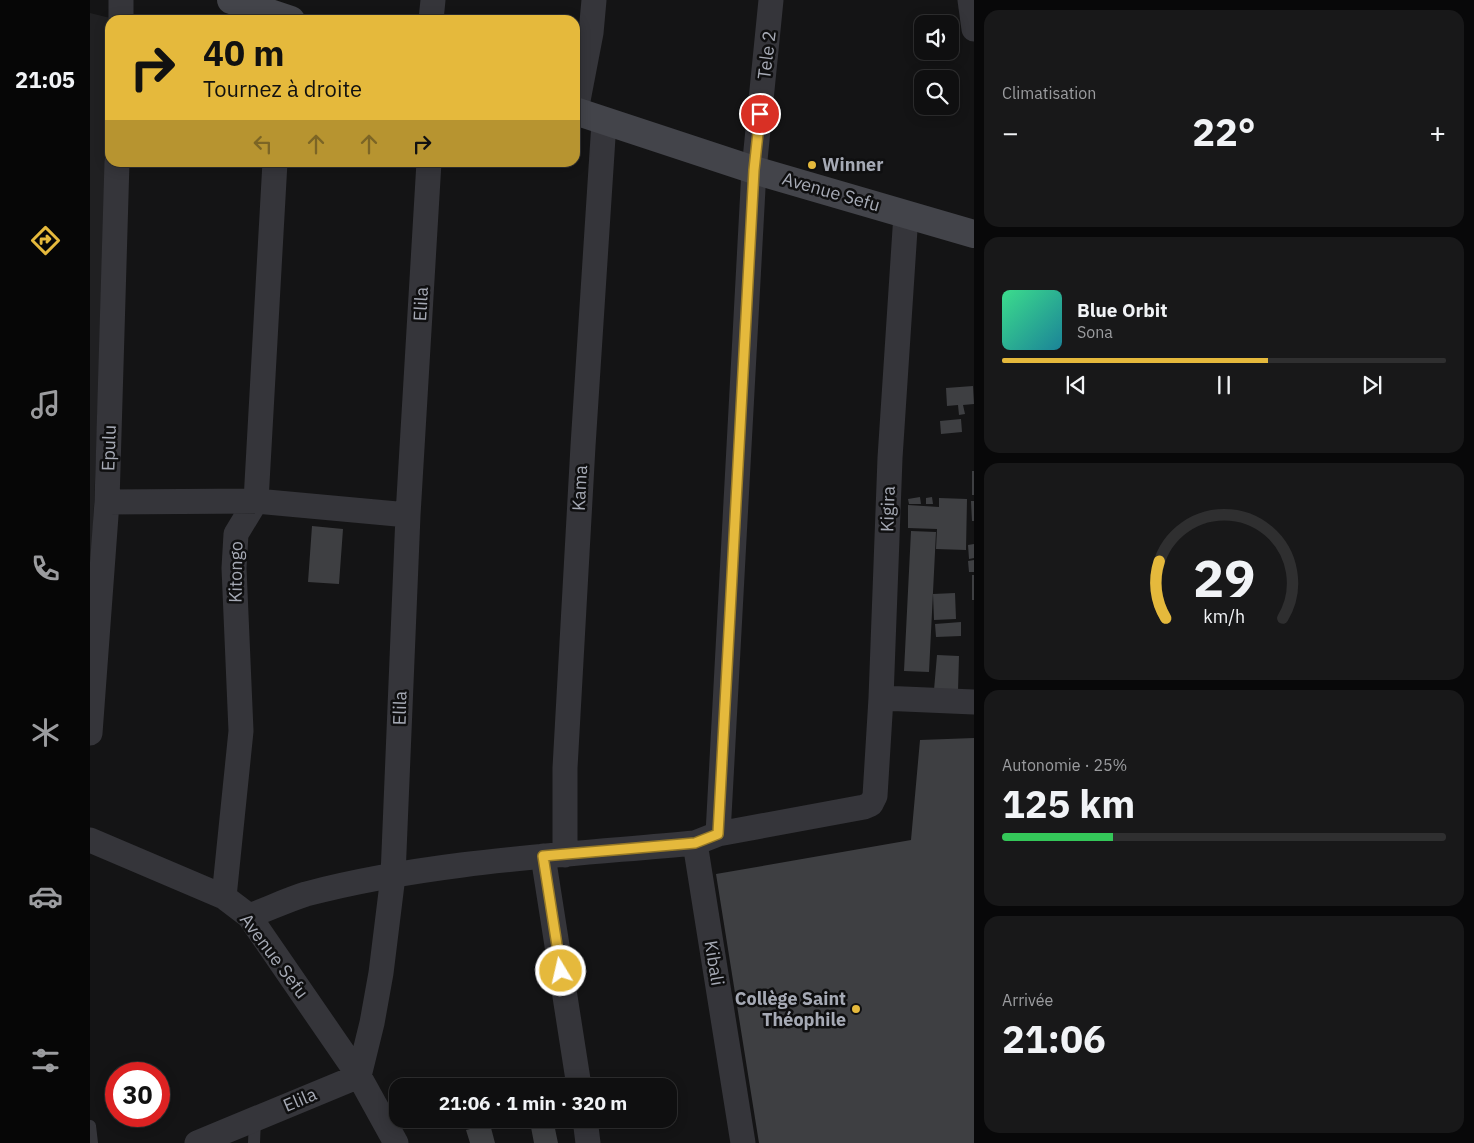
<!DOCTYPE html>
<html lang="fr">
<meta charset="utf-8">
<style>
body{margin:0;font-family:"IBM Plex Sans",sans-serif;background:#181819;color:#f1f3f6;height:100vh;display:flex;flex-direction:column;font-size:19px;white-space:nowrap}
*{box-sizing:border-box;margin:0}
p{font-size:16px;color:#9b9c9f}
.icon{flex:none;width:28px;height:28px;fill:none;stroke:currentColor;stroke-width:2;stroke-linecap:round;stroke-linejoin:round}
.map{position:relative;flex:1;overflow:hidden}
.drawer{display:flex;flex-direction:column;gap:10px;padding:10px;background:#080809;width:500px}
.drawer>*{flex:none}
.top-card{position:absolute;left:15px;top:15px;width:475px;height:152px;border-radius:15px;box-shadow:0 2px 12px #0003,0 0 0 1px #2f2f30;background:#e5b93c;color:#111;overflow:hidden}
.buttons{position:absolute;left:824px;top:15px;display:grid;gap:10px}
.buttons a{display:grid;place-items:center;width:45px;height:45px;border-radius:10px;background:#0f0f10;box-shadow:0 2px 12px #0003,0 0 0 1px #2f2f30;font-size:25px}
.speed{position:absolute;left:15px;top:1062px;display:flex;gap:10px;font-size:25px;font-weight:700;text-align:center}
.speed>*{display:grid;place-content:center;width:65px;height:65px;border-radius:50%;background:#0f0f10;box-shadow:0 2px 12px #0003,0 0 0 1px #2f2f30;line-height:1}
.speed .limit{border:8px solid #d22;background:#fff;color:#111}
.pin{position:absolute;display:grid;place-items:center;width:42px;height:42px;color:#fff;margin:-21px;border:2px solid #fff;border-radius:50%;box-shadow:0 1px 5px #0007}
.me{position:absolute;width:55px;margin:-28px;rotate:351deg;stroke-linejoin:round;filter:drop-shadow(0 0 4px #0008)}
.turn{display:flex;align-items:center;gap:18px;height:105px;padding:0 15px;font-size:22px}
.turn .icon{width:65px;height:65px;stroke-width:2.5}
.turn b{display:block;font-size:35px;line-height:42px}
.lanes{display:flex;align-items:center;height:48px;padding:0 15px;background:#0003;justify-content:center;gap:25px;direction:ltr}
.lanes .off{opacity:.35}
.big{font-size:38px;font-weight:700;line-height:1.1}
.drawer .tile{flex:1;display:flex;flex-direction:column;justify-content:center;gap:8px;min-width:0;padding:0 18px;border-radius:15px;background:#181819}
.drawer .dial{align-items:center;gap:0}
.dial svg{height:130px;overflow:visible;fill:none;stroke:#2f2f30;stroke-width:7;stroke-linecap:round;text-anchor:middle}
.dial text{fill:#f1f3f6;stroke:none}
.song{display:flex;align-items:center;gap:15px}
.cover{width:60px;height:60px;border-radius:8px;background:linear-gradient(135deg,hsl(150 70% 55%),hsl(190 70% 35%))}
.played{height:5px;border-radius:2px;background:linear-gradient(90deg,#e5b93c 60%,#2f2f30 60%)}
.keys{display:flex;justify-content:space-around;direction:ltr}
.heat{display:flex;justify-content:space-between;align-items:center;font-size:28px;direction:ltr}
.charge{height:8px;border-radius:4px;background:linear-gradient(90deg,#34c759 25%,#2f2f30 0)}
.trip{position:absolute;left:299px;top:1078px;width:288px;height:50px;border-radius:15px;background:#0f0f10;box-shadow:0 2px 12px #0003,0 0 0 1px #2f2f30;font-weight:700;line-height:50px;text-align:center}
main{display:flex;flex:1;min-height:0}
.dock{display:flex;flex-direction:column;width:90px;justify-content:space-around;align-items:center;background:#060606;color:#9b9c9f}
.dock .icon{width:35px;height:35px}
.dock .selected{color:#e5b93c}
.dock b{font-size:22px;color:#f1f3f6}
.map>svg:first-child{display:block}
.built{fill:#202022}
.building{fill:#3e3f42}
.lines{fill:none;stroke-linecap:round;stroke-linejoin:round}
.lane{stroke:#35353a;stroke-width:12}
.street{stroke:#35353a;stroke-width:25}
.secondary{stroke:#43444a;stroke-width:28}
.route-casing{stroke:#957827;stroke-width:12}
.route{stroke:#e5b93c;stroke-width:9}
.poi-dot{fill:#e5b93c;stroke:#0f0f10;stroke-width:2}
.labels{text-anchor:middle;stroke-width:5;stroke-linejoin:round;paint-order:stroke}
.street-label{font-size:18px;fill:#a6aab5;stroke:#0f0f10}
.poi-label{font-size:18px;font-weight:bold;fill:#a6aab5;stroke:#0f0f10;text-anchor:start}
</style>
<main>
<nav class="dock">
<b>21:05</b>
<svg class="icon selected" aria-label="directions" viewBox="0 0 24 24"><path d="M12 3l9 9-9 9-9-9zM9 14v-3h6M13 9l2 2-2 2"/></svg>
<svg class="icon" aria-label="music" viewBox="0 0 24 24"><path d="M9 18V5l10-2v13"/><circle cx="6" cy="18" r="3"/><circle cx="16" cy="16" r="3"/></svg>
<svg class="icon" aria-label="phone" viewBox="0 0 24 24"><path d="M5 4h4l2 5-3 2q2 4 5 5l2-3 5 2v4C11 20 4 13 5 4z"/></svg>
<svg class="icon" aria-label="climate" viewBox="0 0 24 24"><path d="M12 3v18M4 7l16 10M4 17L20 7"/></svg>
<svg class="icon" aria-label="car" viewBox="0 0 24 24"><path d="M5 17H2v-5l4-1 3-4h7l3 4 3 1v5h-3M9 17h6M6 11h13"/><circle cx="7" cy="17" r="2"/><circle cx="17" cy="17" r="2"/></svg>
<svg class="icon" aria-label="filters" viewBox="0 0 24 24"><path d="M4 7h16M4 17h16"/><circle cx="9" cy="7" r="2"/><circle cx="15" cy="17" r="2"/></svg>
</nav>
<div class="map">
<svg width="884" height="1143" viewBox="0 0 884 1143">
<rect width="100%" height="100%" fill="#141415"/>
<path class="built" d="M0 13 24 19 20 20V111L0 603Z"/>
<path class="building" d="M883 386 884 404 873 405 875 414 869 415 868 405 857 406 856 388Z
M871 419 872 432 851 434 850 421Z
M882 471H884V495H882Z
M830 497 831 504H819L818 499Z
M842 497 843 504H836V498Z
M849 498 877 499 876 550 846 549 847 529 818 528V505L849 507Z
M881 501H884V521H882Z
M222 526 253 529 249 584 218 582Z
M821 531 846 532 839 672 814 671Z
M884 544V558L879 559 878 545Z
M884 560V572H879L878 561Z
M882 575H884V600H882Z
M865 593 866 619 844 620 843 594Z
M871 622V636L846 637 845 624Z
M847 655 869 656 868 691 844 690Z
M884 738V1143H669L626 874 821 840 830 740Z
M455 1119H463L468 1143H444L440 1122Z
M400 1124 405 1143H380L376 1130Z"/>
<g class="lines">
<path class="lane" d="M0 1126 2 1143
M164 1143 165 1119"/>
<path class="street" d="M880 0 884 29
M31 20V0
M341 20 343 0
M486 111 501 33 504 0
M17 502 166 501 318 515
M791 698 884 702
M0 733 17 502 27 162
M628 834 664 170 681 0
M0 840 134 897 159 916 269 1076 306 1143
M605 843 653 1143
M475 855V768L493 446 514 122
M453 856 489 1086
M134 897 151 731 144 568 146 534 166 501 185 162
M159 916C178 909 197 900 216 894 341 861 476 855 605 843L628 834 774 807 781 804 785 796 791 698 800 458 816 214
M495 1119 498 1143
M107 1143 269 1076 282 1023 291 973 303 876 318 515 339 162"/>
<path class="secondary" d="M141 0 201 20
M485 111 664 170 884 234"/>
</g>
<g class="lines">
<g class="route-casing">
<path id="route" d="M471 971 453 856 605 843 628 834 664 170 670 114"/>
</g>
<use href="#route" class="route"/>
</g>
<g class="poi-dot">
<circle cx="722" cy="165" r="5"/>
<circle cx="766" cy="1009" r="5"/>
</g>
<g class="labels">
<g class="street-label">
<text transform="translate(677 55) rotate(-83)" y="6">Tele 2</text>
<text transform="translate(741 192) rotate(16)" y="6">Avenue Sefu</text>
<text transform="translate(331 304) rotate(-87)" y="6">Elila</text>
<text transform="translate(19 448) rotate(-88)" y="6">Epulu</text>
<text transform="translate(490 488) rotate(-87)" y="6">Kama</text>
<text transform="translate(798 509) rotate(-88)" y="6">Kigira</text>
<text transform="translate(146 572) rotate(-89)" y="6">Kitongo</text>
<text transform="translate(310 708) rotate(-88)" y="6">Elila</text>
<text transform="translate(184 956) rotate(53)" y="6">Avenue Sefu</text>
<text transform="translate(624 963) rotate(81)" y="6">Kibali</text>
<text transform="translate(210 1100) rotate(-23)" y="6">Elila</text>
</g>
<g class="poi-label">
<text x="732" y="171">Winner</text>
<text x="756" y="1005" text-anchor="end">Collège Saint<tspan x="756" dy="21">Théophile</tspan></text>
</g>
</g>
</svg>
<div class="buttons">
<a><svg class="icon" aria-label="sound" viewBox="0 0 24 24"><path d="M4 9h4l5-4v14l-5-4H4zM17 9q2 3 0 6"/></svg></a>
<a><svg class="icon" aria-label="search" viewBox="0 0 24 24"><circle cx="10" cy="10" r="6"/><path d="M15 15l6 6"/></svg></a>
</div>
<div class="speed"><div class="limit">30</div></div>
<div class="pin" style="left:670px;top:114px;background:#d93025"><svg class="icon" aria-label="arrive" viewBox="0 0 24 24"><path d="M6 21V4h12l-3 4 3 4H6"/></svg></div>
<svg class="me" style="left:471px;top:971px" viewBox="-20 -20 40 40"><circle r="17" fill="#e5b93c" stroke="#fff" stroke-width="3"/><path d="M0-11L8 9 0 5-8 9z" fill="#fff"/></svg>
<div class="trip">21:06 · 1 min · 320 m</div>
<div class="top-card">
<div class="turn"><svg class="icon" aria-label="right" viewBox="0 0 24 24"><path d="M7 20v-9h11M14 6l5 5-5 5"/></svg><div><b>40 m</b>Tournez à droite</div></div>
<div class="lanes"><svg class="icon off" aria-label="left" viewBox="0 0 24 24"><path d="M17 20v-9H6M10 6l-5 5 5 5"/></svg><svg class="icon off" aria-label="ahead" viewBox="0 0 24 24"><path d="M12 20V5M6 11l6-6 6 6"/></svg><svg class="icon off" aria-label="ahead" viewBox="0 0 24 24"><path d="M12 20V5M6 11l6-6 6 6"/></svg><svg class="icon" aria-label="right" viewBox="0 0 24 24"><path d="M7 20v-9h11M14 6l5 5-5 5"/></svg></div>
</div>
</div>
<section class="drawer">
<div class="tile"><p>Climatisation</p>
<div class="heat"><a>−</a><b class="big">22°</b><a>+</a></div>
</div>
<div class="tile">
<div class="song"><i class="cover"></i><div><b>Blue Orbit</b><p>Sona</p></div></div>
<div class="played"></div>
<div class="keys"><svg class="icon" aria-label="previous" viewBox="0 0 24 24"><path d="M18 5L8 12l10 7zM5 5v14"/></svg><svg class="icon" aria-label="pause" viewBox="0 0 24 24"><path d="M8 5v14M16 5v14"/></svg><svg class="icon" aria-label="next" viewBox="0 0 24 24"><path d="M6 5l10 7-10 7zM19 5v14"/></svg></div>
</div>
<div class="tile dial"><svg viewBox="0 0 100 80">
<path d="M14 69A42 42 0 1 1 86 69"/>
<path d="M14 69A42 42 0 0 1 10 34" stroke="#e5b93c"/>
<text x="50" y="56" font-size="32" font-weight="700">29</text>
<text x="50" y="72" font-size="11">km/h</text>
</svg></div>
<div class="tile"><p>Autonomie · 25%</p><b class="big">125 km</b><div class="charge"></div></div>
<div class="tile"><p>Arrivée</p><b class="big">21:06</b></div>
</section>
</main>
